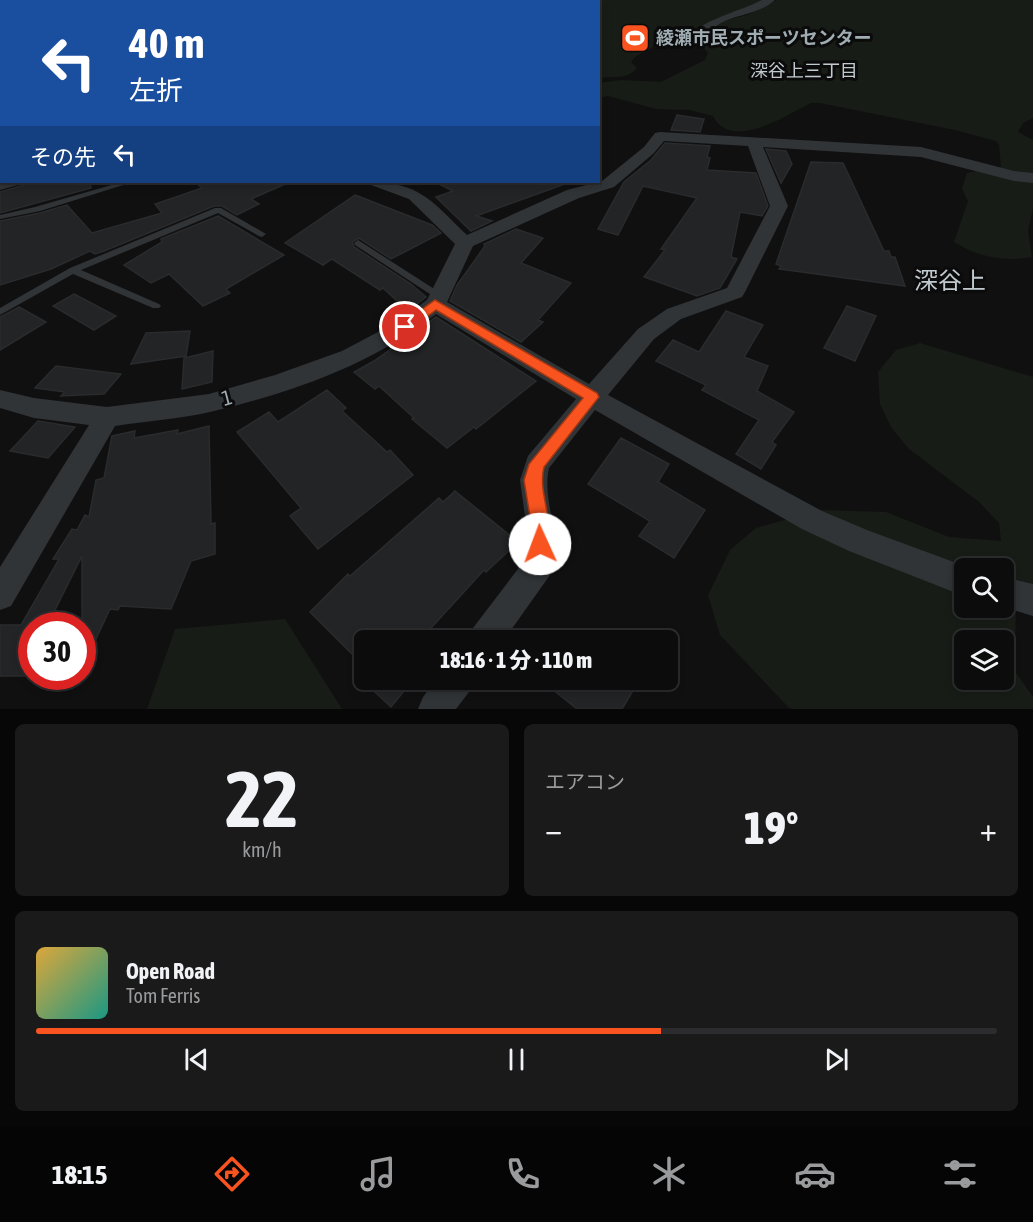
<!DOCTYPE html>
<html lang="ja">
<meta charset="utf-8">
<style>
body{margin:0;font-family:"Asap Condensed","Noto Sans JP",sans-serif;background:#1a1a1b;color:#f1f3f6;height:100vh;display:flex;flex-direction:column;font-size:22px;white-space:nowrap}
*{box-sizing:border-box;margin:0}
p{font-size:20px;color:#9a9b9d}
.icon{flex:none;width:33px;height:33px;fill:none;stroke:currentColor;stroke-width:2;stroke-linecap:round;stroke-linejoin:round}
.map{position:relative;height:709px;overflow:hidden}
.side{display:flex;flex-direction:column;gap:15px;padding:15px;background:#070707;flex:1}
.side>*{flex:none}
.banner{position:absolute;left:0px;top:0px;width:600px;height:183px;box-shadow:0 3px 9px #0003,0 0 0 2px #2c2c2e;background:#1a4fa0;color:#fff;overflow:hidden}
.tools{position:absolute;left:954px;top:558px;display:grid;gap:12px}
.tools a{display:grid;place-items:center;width:60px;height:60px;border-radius:9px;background:#0c0c0d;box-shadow:0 3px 9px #0003,0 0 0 2px #2c2c2e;font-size:30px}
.speed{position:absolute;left:18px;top:612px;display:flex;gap:12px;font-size:30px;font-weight:700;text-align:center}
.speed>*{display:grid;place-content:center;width:78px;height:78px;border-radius:50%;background:#0c0c0d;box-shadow:0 3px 9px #0003,0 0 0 2px #2c2c2e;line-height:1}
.speed .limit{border:9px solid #d22;background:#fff;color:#111}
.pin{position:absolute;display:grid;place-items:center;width:51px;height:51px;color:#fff;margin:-26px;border:3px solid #fff;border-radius:50%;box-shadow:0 2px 6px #0007}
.me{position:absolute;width:66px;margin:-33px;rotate:358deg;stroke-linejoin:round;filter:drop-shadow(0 0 4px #0008)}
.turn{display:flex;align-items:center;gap:21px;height:126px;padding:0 30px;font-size:27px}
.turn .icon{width:78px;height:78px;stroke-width:2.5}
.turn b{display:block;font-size:42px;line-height:51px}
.then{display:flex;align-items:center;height:57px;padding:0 30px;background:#0003;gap:12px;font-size:22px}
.big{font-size:45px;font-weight:800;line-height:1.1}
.side .card{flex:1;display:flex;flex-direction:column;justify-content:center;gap:9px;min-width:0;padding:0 21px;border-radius:9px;background:#1a1a1b}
.side .dial{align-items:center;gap:0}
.dial b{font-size:78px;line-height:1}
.song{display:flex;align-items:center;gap:18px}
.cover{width:72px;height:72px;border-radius:9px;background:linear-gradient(135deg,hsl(40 70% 55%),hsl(170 70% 35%))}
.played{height:6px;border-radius:3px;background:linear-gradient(90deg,#f9541f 65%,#2c2c2e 65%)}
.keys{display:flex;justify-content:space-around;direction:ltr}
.heat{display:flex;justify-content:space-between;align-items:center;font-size:33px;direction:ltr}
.side .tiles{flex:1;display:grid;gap:15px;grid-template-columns:1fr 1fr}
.card:last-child{grid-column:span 2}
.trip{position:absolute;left:354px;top:630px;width:324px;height:60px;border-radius:9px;background:#0c0c0d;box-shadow:0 3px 9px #0003,0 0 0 2px #2c2c2e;font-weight:800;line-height:60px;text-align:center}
.tabs{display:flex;height:96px;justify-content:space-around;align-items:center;background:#050505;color:#9a9b9d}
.tabs .icon{width:42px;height:42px}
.tabs .on{color:#f9541f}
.tabs b{font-size:27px;color:#f1f3f6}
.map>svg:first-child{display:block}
.green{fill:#171c16;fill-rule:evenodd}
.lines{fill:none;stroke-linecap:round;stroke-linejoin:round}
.river{fill:#263435;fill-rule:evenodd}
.building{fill:#222425;stroke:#292b2d;stroke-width:1.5}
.service{fill:#303436;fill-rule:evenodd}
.minor{fill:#303436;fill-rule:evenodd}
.tertiary{fill:#303436;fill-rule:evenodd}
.route{fill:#f9541f;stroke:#a23714;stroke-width:1.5}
.labels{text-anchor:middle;stroke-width:6;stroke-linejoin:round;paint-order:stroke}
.far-poi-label{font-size:18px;font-weight:bold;fill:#a0aeb3;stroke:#0b0b0c;text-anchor:start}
.far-neighbourhood-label{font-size:18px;fill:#c1cacf;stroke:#0b0b0c}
.street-label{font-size:21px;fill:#a0aeb3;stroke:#0b0b0c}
.quarter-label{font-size:24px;fill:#c1cacf;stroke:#0b0b0c}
</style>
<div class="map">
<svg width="1033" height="709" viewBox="0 0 1033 709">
<rect width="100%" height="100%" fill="#101011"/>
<path class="green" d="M426 0H768L737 13 717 18 692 35 673 36 635 57 631 62 637 68C625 82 612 74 599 79L598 2H423Z
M777 0H1033V118L1023 123 1018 132 1033 140V208L1028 231 1032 257C1004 262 978 257 954 242L968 201 962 189 967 173 1001 167 999 144 996 141 955 130 820 103H811C787 115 731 152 713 116L690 110 656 109 608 96 599 98V83L621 80 661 82 705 60 708 53 701 44V38L723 21 747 15Z
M920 343 1033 377V597L1016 612 1014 670 1033 697V709H792L788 707 720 635 708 595 730 550 756 528 821 510 886 512 949 537 1001 541 999 523 979 502 909 449 891 427 880 404 878 372 896 350ZM964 568H1004V608H964ZM964 640H1004V680H964Z
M285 619 342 709H147L175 629Z"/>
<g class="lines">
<path class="river" d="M374 0H398L373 2Z
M0 108H2V124H0Z"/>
</g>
<path class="building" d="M677 115 704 119 700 132 671 130Z
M665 143 710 146 707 157 710 158 707 170 756 173 768 206 762 216 740 212 731 257 737 259 720 288 697 296 644 277 665 250 661 249 697 198 643 186 618 235 598 229 624 182 651 160Z
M766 149 786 151 792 164 781 183Z
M811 162 843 163 884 251H889L891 257H895L905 286 779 269 781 266 776 264Z
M34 182H90L91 188 0 213V192Z
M195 182H290L251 199 259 204 237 215 222 206H214L104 251 95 254 90 251 51 269 0 285V221L40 213 67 205 92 233 162 213 155 204 202 188Z
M435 182H565V184L476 216 492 221 471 231 436 197 453 191Z
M355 195 432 225 441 233 391 259 359 238 352 242 354 247 411 284 426 297 408 311 383 288 380 290 332 259 323 265 285 243Z
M218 216 284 255 226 289 230 293 203 306 169 274 151 283 124 265 162 242 161 239Z
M516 229 543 238 521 263 571 283 538 320 543 322 521 342 450 301 457 285 485 246 484 244Z
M74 294 116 316 94 330 53 306Z
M847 306 876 316 855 361 824 348Z
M19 307 46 322 0 350V317Z
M726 311 763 325 744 357 768 366 757 391 794 412 772 442 776 445 761 469 736 454 759 420 702 390 706 385 656 361 673 340 699 352Z
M436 317 536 381 476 429 474 427 447 448 412 419 414 418 379 386 375 389 354 372 374 361Z
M190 331 186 356 131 364 146 333Z
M213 351 212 382 182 389 184 358Z
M56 366 121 374 104 394 61 396 65 392 35 388Z
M327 390 346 408 342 411 387 452 390 450 413 475 318 549 290 516 301 508 237 432 269 412 278 422Z
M38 421 75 427 48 458 10 451Z
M209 426 211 524 215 523V554L191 561 171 609 120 606 118 610 110 609 82 669V556L47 626H32V676H0V625H21L59 559H53L72 529 77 530 85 515 89 517 96 480 104 478 112 436 135 431 134 438 178 430 177 434Z
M621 438 669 464 658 482 705 510 674 558 639 536 650 521 588 484Z
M455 491 518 542 486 572 484 570 420 640H364V666L310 612 348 574 350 576 439 498 443 502Z
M362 680H413L391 707Z
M541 680H621L634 689 622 709H577Z"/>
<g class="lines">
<path class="service" d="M416 0H422L414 2Z
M122 182H133L40 211 0 219V215L35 207Z
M215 208H221L266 234 262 237 259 236 218 213 81 270 159 304 161 306 159 308H153L73 274 0 315V308L70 268Z
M358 240 442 294 444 296 442 298H436L355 245 354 243Z"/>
<path class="minor" d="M234 0H248L233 2Z
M269 0H285L286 2H270Z
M762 0H775C760 14 738 14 721 23 711 29 701 44 688 41L686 39C706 17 737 13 762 0Z
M0 35H2L0 42Z
M0 67H2V75H0Z
M660 132 921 147 1014 171 1033 173V183L1014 181 921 157 763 147 788 206 745 292 742 297 681 319 654 339 608 395 822 511 867 530 970 568H964V596L849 551 802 529 595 410 549 468C541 502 565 540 550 575L504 640H469L473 628 524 561 526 523 520 480 528 456 576 399 436 314C372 365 290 393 210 412 179 419 146 421 115 426L11 606 0 610V567L89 425 34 418 0 408V390L34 398 107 407 209 394 275 375 342 351 397 322 427 300 455 244 409 199 371 185 369 182C421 182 432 202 467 235L567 190 602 181 644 147 655 133ZM664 141 748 146 770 206 727 288 667 309 638 329 589 384 447 302 473 246 579 198 614 187 654 153Z
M0 180 2 182H20L18 185 0 190Z
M1004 577 1033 584V616L1004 607Z
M436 680H474L469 692 456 709H418L423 697Z"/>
<path class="tertiary" d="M132 0H148L131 2Z
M396 0H411L395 2Z
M0 1 2 2V10L0 9Z
M0 117H2L0 128Z"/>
</g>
<path class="route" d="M435 300 597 393 599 397 544 467C537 494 557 524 546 550L540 552 533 550 531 544V523L524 480 529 464 583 398 436 310 410 330H401L399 327 401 324Z"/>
<defs>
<g id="stadium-square" transform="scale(1.5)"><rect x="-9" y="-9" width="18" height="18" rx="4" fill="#f9541f" stroke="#0b0b0c"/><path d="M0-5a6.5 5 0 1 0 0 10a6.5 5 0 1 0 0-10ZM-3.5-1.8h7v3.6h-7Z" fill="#fff"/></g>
</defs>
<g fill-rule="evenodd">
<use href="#stadium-square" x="635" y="38"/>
</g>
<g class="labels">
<g class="far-poi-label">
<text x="656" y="44">綾瀬市民スポーツセンター</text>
</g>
<g class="far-neighbourhood-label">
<text x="804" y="77">深谷上三丁目</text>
</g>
<g class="street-label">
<text transform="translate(227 398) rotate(-15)" y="7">1</text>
</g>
<g class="quarter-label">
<text x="950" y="289">深谷上</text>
</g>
</g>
</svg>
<div class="tools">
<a><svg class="icon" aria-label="search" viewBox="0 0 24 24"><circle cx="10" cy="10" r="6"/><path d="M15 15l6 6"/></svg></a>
<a><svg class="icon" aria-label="layers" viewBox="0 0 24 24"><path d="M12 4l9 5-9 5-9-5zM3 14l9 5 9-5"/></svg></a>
</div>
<div class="speed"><div class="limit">30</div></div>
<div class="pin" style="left:405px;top:327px;background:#d93025"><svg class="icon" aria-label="arrive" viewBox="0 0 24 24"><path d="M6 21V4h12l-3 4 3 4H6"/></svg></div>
<svg class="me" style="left:540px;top:544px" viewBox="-20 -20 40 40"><circle r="19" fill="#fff"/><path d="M0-13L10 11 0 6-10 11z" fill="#f9541f"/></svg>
<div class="trip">18:16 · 1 分 · 110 m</div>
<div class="banner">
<div class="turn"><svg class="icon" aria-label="left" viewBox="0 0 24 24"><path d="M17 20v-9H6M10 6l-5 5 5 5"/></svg><div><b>40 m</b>左折</div></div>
<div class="then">その先<svg class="icon" aria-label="left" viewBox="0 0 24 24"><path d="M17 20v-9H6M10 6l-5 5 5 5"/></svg></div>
</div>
</div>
<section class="side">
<div class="tiles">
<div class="card dial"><b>22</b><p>km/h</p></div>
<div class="card"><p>エアコン</p>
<div class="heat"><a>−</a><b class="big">19°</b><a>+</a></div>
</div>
<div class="card">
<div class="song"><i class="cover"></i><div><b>Open Road</b><p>Tom Ferris</p></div></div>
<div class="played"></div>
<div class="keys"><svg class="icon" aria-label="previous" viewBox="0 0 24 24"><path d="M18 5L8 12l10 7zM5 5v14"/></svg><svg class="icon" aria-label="pause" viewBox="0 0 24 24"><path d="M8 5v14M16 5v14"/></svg><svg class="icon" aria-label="next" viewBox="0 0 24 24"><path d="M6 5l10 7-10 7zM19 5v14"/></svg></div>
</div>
</div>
</section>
<nav class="tabs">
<b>18:15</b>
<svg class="icon on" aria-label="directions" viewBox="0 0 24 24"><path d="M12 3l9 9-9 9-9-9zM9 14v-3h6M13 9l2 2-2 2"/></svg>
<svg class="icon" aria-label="music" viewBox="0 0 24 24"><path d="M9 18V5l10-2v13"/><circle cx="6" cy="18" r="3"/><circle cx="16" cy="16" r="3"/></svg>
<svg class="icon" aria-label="phone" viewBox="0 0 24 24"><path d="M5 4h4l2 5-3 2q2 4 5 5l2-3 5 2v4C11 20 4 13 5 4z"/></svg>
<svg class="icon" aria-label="climate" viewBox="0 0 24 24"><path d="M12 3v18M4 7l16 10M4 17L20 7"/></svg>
<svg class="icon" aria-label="car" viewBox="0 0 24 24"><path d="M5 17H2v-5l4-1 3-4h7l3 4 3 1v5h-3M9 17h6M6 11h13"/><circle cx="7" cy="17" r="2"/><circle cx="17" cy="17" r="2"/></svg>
<svg class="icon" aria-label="filters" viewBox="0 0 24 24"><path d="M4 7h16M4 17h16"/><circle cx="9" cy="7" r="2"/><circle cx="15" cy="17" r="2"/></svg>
</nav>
